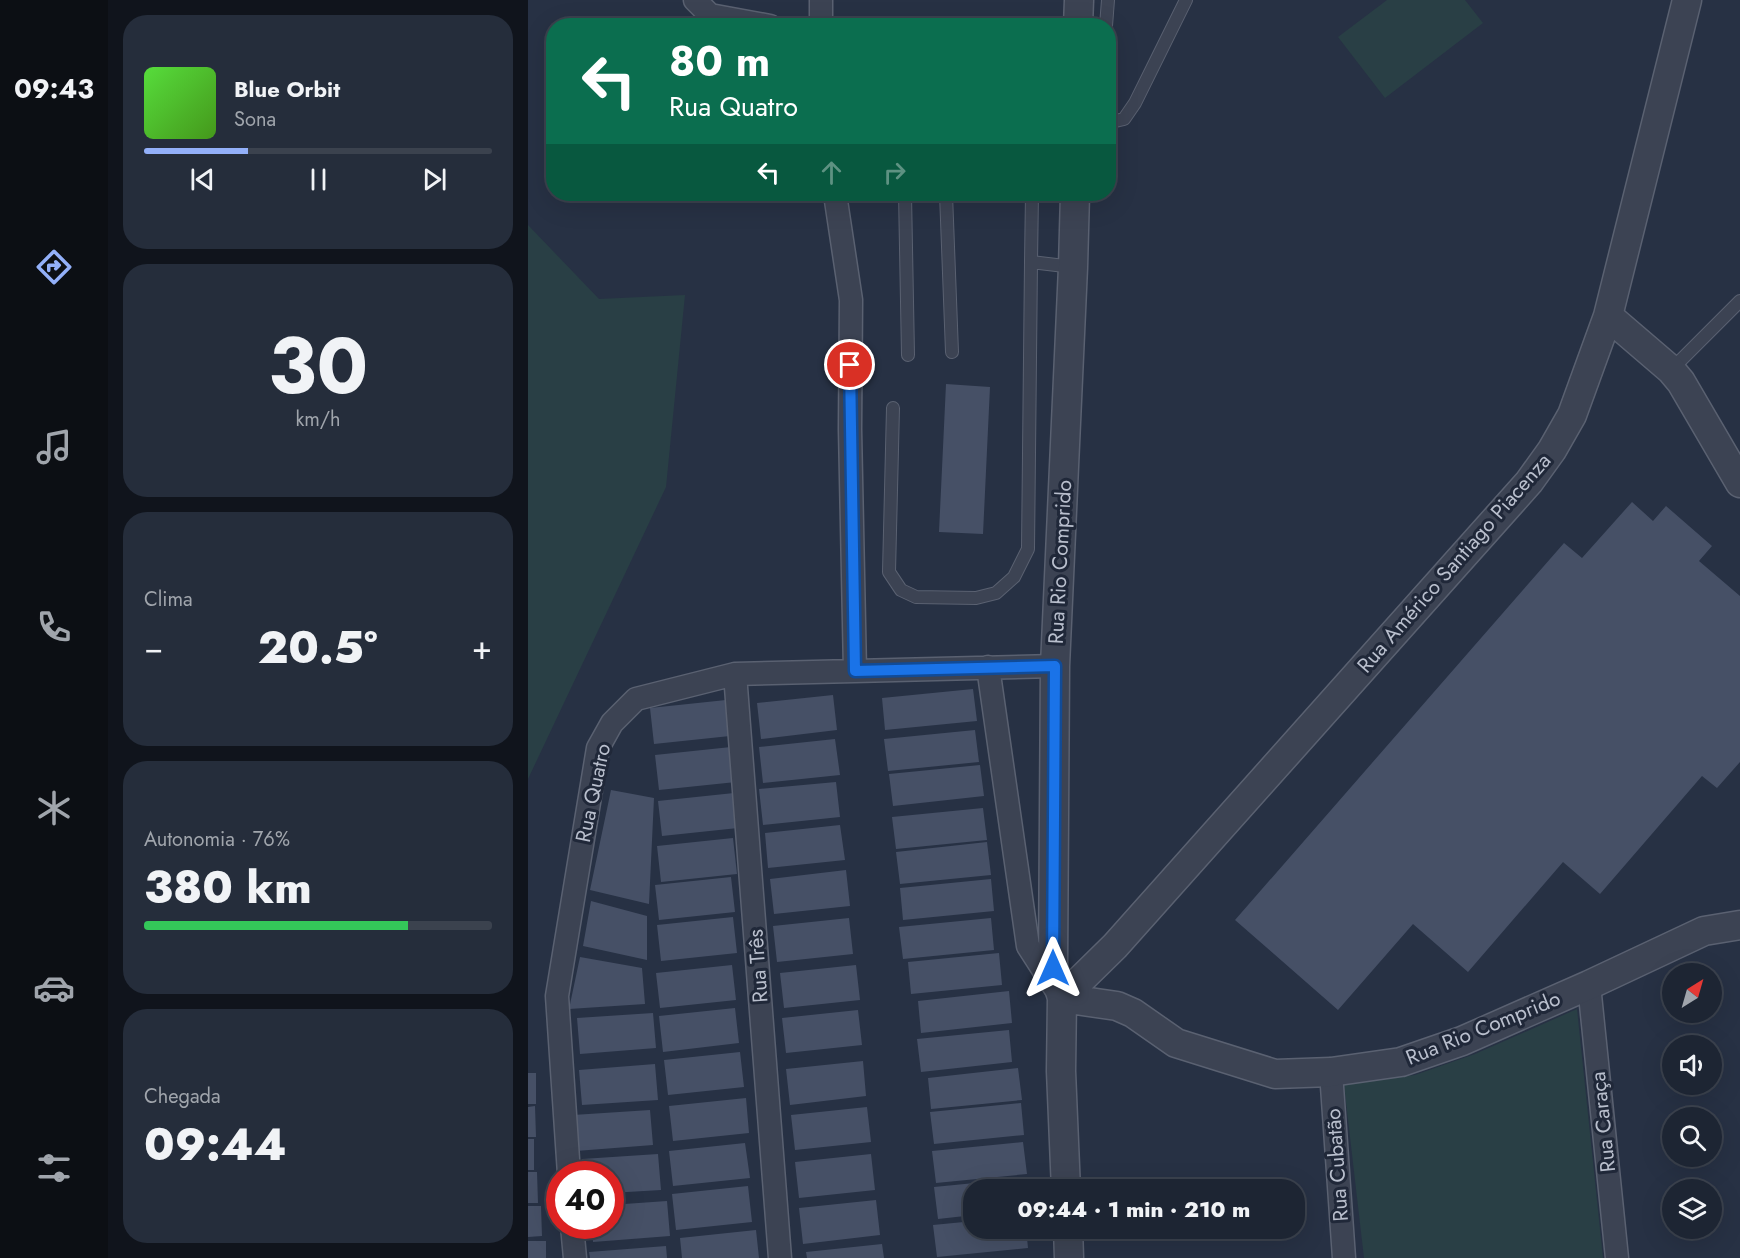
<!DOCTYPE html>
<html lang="pt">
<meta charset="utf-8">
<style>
body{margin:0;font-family:Jost,sans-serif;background:#252d3b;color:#f1f3f6;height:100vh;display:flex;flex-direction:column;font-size:22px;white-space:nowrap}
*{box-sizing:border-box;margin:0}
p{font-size:20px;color:#a0a5ac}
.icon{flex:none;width:33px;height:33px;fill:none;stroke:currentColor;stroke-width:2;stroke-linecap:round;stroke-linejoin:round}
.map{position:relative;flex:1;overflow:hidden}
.details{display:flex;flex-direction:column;gap:15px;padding:15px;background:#10141c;width:420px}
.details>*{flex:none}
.top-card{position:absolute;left:18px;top:18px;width:570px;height:183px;border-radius:24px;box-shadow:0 6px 24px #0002,0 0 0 2px #3b424e;background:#0b6e4f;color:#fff;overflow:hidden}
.needle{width:39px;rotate:37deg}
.buttons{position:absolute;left:1134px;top:963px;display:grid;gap:12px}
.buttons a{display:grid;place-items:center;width:60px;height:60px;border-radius:50%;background:#1d2533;box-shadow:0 6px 24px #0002,0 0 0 2px #3b424e;font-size:30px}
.speed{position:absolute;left:18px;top:1161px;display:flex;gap:12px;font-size:30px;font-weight:700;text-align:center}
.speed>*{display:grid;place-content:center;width:78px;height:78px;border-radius:50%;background:#1d2533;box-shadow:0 6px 24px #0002,0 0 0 2px #3b424e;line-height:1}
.speed .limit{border:9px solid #d22;background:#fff;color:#111}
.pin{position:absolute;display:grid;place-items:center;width:51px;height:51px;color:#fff;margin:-26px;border:3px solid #fff;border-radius:50%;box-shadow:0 2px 6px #0007}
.me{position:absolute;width:66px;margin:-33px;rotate:0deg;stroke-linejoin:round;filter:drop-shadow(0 0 4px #0008)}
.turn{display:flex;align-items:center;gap:21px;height:126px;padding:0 24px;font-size:27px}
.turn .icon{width:78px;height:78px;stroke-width:2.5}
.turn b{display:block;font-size:42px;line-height:51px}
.lanes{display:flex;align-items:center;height:57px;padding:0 24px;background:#0003;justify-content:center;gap:30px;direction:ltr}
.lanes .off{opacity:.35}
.big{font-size:45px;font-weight:800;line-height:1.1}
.details .card{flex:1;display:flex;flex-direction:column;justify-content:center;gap:9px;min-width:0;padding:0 21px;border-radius:24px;background:#252d3b}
.details .dial{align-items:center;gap:0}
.dial b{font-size:78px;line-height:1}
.song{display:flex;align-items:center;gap:18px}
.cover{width:72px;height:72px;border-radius:9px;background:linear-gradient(135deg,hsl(110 70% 55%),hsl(100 70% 35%))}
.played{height:6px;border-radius:3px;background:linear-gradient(90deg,#93b0f9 30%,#3b424e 30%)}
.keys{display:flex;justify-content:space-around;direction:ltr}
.heat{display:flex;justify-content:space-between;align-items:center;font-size:33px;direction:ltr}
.charge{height:9px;border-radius:4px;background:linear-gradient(90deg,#34c759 76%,#3b424e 0)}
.trip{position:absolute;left:435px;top:1179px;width:342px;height:60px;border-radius:24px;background:#1d2533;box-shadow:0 6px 24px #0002,0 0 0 2px #3b424e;font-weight:800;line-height:60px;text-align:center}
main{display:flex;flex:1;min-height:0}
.menu{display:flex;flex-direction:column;width:108px;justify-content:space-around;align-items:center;background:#0c0f14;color:#a0a5ac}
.menu .icon{width:42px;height:42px}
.menu .current{color:#93b0f9}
.menu b{font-size:27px;color:#f1f3f6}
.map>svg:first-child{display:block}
.green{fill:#293f45}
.building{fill:#465066}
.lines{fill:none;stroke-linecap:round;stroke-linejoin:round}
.service-casing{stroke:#5a6171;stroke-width:14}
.minor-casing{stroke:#5a6171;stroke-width:25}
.tertiary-casing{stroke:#5a6171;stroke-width:31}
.service{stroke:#3c4353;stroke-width:12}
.minor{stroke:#3c4353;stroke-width:22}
.tertiary{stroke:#3c4353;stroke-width:28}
.route-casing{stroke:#114b97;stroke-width:15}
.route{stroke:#1a73e8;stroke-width:10}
.labels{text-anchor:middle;stroke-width:6;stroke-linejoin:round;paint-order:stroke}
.street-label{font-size:21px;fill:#b9bfcd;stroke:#202839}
</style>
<main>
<nav class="menu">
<b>09:43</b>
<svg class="icon current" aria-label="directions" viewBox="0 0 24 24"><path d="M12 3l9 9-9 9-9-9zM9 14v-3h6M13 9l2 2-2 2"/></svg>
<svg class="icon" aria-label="music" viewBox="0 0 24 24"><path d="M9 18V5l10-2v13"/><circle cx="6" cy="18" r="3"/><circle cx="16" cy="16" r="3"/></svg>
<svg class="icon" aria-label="phone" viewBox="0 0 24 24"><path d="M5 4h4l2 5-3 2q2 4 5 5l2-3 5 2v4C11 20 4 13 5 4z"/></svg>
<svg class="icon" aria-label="climate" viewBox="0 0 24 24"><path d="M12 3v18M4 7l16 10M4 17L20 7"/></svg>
<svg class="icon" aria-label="car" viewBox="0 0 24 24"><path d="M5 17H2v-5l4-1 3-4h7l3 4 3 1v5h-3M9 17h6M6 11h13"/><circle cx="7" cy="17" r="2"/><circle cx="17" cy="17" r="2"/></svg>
<svg class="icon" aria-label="filters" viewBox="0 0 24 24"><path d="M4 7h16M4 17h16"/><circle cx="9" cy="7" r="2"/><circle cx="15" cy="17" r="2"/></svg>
</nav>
<section class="details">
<div class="card">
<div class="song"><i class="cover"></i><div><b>Blue Orbit</b><p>Sona</p></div></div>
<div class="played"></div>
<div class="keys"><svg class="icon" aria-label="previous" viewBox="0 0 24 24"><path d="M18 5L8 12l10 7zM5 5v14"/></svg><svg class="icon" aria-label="pause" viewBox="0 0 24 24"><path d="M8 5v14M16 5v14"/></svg><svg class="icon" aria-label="next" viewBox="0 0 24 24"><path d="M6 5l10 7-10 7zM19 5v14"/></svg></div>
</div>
<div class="card dial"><b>30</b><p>km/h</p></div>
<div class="card"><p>Clima</p>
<div class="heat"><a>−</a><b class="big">20.5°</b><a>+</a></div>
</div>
<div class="card"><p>Autonomia · 76%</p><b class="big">380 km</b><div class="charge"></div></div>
<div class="card"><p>Chegada</p><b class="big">09:44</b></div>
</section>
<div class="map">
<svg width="1212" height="1258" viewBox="0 0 1212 1258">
<rect width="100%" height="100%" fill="#273144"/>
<path class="green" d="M859 0H937L955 23 857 98 810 37Z
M0 225 71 299 157 295 138 487 0 779Z
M1049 1009 1075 1258H836L816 1085 887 1075 947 1054Z"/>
<path class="building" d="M418 384 462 387 455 534 411 532Z
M1104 502 1125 521 1138 506 1184 546 1171 561 1212 596V762L1189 788 1174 776 1072 894 1035 862 940 972 885 924 810 1010 707 920 1036 543 1054 558Z
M445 689 449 721 357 730 354 698Z
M305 695 309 730 233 739 229 703Z
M198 700 202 736 126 744 122 708Z
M447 730 451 762 360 771 356 739Z
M307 739 312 775 235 783 231 747Z
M203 747 208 782 131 790 127 755Z
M452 765 456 796 365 806 361 774Z
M308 782 312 817 235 825 231 789Z
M83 790 126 798 121 904 62 890Z
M206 793 210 828 134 836 130 801Z
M455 808 459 840 368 849 364 817Z
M312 825 317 860 240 868 237 833Z
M205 838 209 874 133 882 129 846Z
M459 842 463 875 372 884 368 852Z
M318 870 322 906 246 914 242 879Z
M203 877 207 912 131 920 127 885Z
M463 879 466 911 375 920 372 888Z
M63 901 119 916V960L55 946Z
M205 917 209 953 133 961 129 925Z
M321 918 325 954 249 962 245 926Z
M463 918 466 950 375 959 371 927Z
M471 953 474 985 383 994 380 962Z
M52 957 114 968 117 1004 41 1009Z
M204 965 208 1000 132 1008 128 973Z
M328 965 332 1000 256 1008 252 973Z
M481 991 484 1023 393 1033 390 1001Z
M207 1008 211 1043 135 1052 131 1016Z
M330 1010 334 1045 258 1053 254 1018Z
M125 1013 128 1048 52 1054 49 1018Z
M481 1030 484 1062 393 1072 389 1039Z
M212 1052 216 1087 140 1095 136 1060Z
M335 1061 338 1096 262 1105 258 1069Z
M127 1064 130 1100 54 1105 51 1070Z
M490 1068 494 1100 403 1109 400 1078Z
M0 1073H8V1104H0Z
M218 1098 221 1133 145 1141 141 1106Z
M493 1103 496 1135 406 1144 402 1112Z
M7 1106 8 1137H0V1107Z
M339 1107 343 1142 267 1150 263 1115Z
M122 1110 125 1145 48 1151 45 1115Z
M0 1139H6V1170H0Z
M495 1142 499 1174 408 1183 404 1151Z
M217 1143 222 1178 145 1186 141 1151Z
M130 1154 133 1190 82 1193V1174H55L54 1159Z
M343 1154 347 1190 271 1198 267 1162Z
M0 1172H9L10 1203H0Z
M497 1178 498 1190H446V1215L410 1219 406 1187Z
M220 1186 224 1222 148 1230 144 1194Z
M348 1200 352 1235 275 1244 271 1208Z
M139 1201 142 1236 65 1242 64 1226H82V1205Z
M0 1206H13L14 1236 0 1237Z
M446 1221V1228H498L500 1248 409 1257 405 1225Z
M228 1230 231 1258H154L152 1238Z
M0 1241H18V1258H0Z
M354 1244 356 1258H279L278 1252Z
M138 1246 139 1258H62L61 1252Z"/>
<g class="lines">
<g class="service-casing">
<path id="service" d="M578 26 580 0
M580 120 583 122 596 119 607 103 658 0
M377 194 380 355
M418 194 424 352
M504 194 503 262 545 267
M1143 370 1212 301
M365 408 361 572 373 590 388 597 448 598 468 593 486 577 500 549 503 262"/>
</g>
<g class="minor-casing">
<path id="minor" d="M167 0 182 15 242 26
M293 0V26
M307 194 323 300 322 429 327 671
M460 667 500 946 527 988
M207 674 252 1258
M1061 985 1089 1258
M803 1072 816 1258
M41 1174 29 996 70 748 84 723 108 699 207 674 527 666
M44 1226 47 1258"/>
</g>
<g class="tertiary-casing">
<path id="tertiary" d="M550 26 551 0
M1080 316 1143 370 1153 382 1212 483
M534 998 587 946 1001 482 1024 450 1044 415 1080 316 1159 0
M534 998 589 1006 605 1013 648 1043 747 1074 803 1072 873 1062 934 1041 1061 985 1176 931 1212 925
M538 1190 533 1071 534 998 525 967 527 666 545 267 547 194
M540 1228 541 1258"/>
</g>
<use href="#service" class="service"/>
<use href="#minor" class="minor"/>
<use href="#tertiary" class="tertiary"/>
</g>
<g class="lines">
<g class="route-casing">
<path id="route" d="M322 365 327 671 527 666 525 968"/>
</g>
<use href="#route" class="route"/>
</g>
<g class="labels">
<g class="street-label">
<text transform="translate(532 562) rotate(-87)" y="7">Rua Rio Comprido</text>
<text transform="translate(926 563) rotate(-49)" y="7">Rua Américo Santiago Piacenza</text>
<text transform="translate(65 793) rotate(-78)" y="7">Rua Quatro</text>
<text transform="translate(230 966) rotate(-94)" y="7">Rua Três</text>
<text transform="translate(955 1028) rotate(-22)" y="7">Rua Rio Comprido</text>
<text transform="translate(1075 1122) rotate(-96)" y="7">Rua Caraça</text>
<text transform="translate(809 1165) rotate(-94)" y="7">Rua Cubatão</text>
</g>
</g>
</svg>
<div class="buttons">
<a><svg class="needle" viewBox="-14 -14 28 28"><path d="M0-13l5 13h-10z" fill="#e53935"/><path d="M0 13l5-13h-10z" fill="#a0a5ac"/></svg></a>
<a><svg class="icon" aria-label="sound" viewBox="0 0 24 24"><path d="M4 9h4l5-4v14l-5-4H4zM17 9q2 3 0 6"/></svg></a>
<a><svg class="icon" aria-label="search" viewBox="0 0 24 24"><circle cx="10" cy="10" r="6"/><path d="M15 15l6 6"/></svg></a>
<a><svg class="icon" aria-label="layers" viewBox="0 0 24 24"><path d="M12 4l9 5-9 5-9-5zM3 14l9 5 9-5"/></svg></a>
</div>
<div class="speed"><div class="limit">40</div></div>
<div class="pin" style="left:322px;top:365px;background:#d93025"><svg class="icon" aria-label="arrive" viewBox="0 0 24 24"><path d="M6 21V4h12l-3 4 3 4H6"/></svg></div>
<svg class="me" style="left:525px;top:968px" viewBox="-20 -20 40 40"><path d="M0-17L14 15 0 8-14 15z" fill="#1a73e8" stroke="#fff" stroke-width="4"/></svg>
<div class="trip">09:44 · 1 min · 210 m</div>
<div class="top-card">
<div class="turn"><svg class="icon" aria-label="left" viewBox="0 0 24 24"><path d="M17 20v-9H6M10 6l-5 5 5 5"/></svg><div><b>80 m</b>Rua Quatro</div></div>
<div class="lanes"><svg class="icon" aria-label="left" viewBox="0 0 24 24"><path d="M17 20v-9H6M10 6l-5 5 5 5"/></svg><svg class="icon off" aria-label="ahead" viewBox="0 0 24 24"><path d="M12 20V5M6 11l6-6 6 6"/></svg><svg class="icon off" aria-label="right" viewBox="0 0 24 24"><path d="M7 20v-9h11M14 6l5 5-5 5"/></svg></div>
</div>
</div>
</main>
